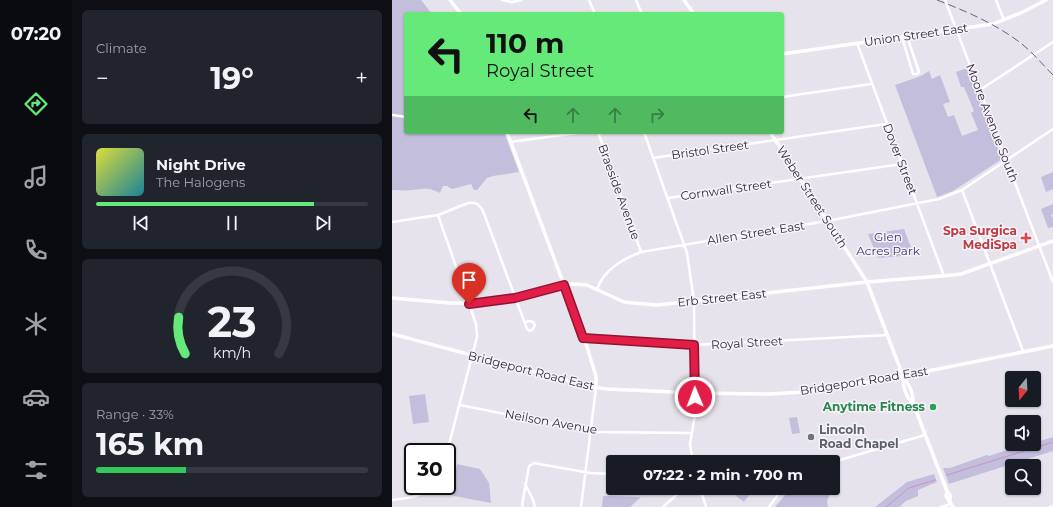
<!DOCTYPE html>
<meta charset="utf-8">
<style>
body{margin:0;font-family:Montserrat,sans-serif;background:#20242c;color:#f1f3f6;height:100vh;display:flex;flex-direction:column;font-size:15px;white-space:nowrap}
*{box-sizing:border-box;margin:0}
p{font-size:13px;color:#9ea1a6}
.icon{flex:none;width:22px;height:22px;fill:none;stroke:currentColor;stroke-width:2;stroke-linecap:round;stroke-linejoin:round}
.map{position:relative;flex:1;overflow:hidden}
.sheet{display:flex;flex-direction:column;gap:10px;padding:10px;background:#0d0f14;width:320px}
.sheet>*{flex:none}
.top-card{position:absolute;left:12px;top:12px;width:380px;height:122px;border-radius:4px;box-shadow:0 1px 3px #0004;background:#65e979;color:#111;overflow:hidden}
.needle{width:26px;rotate:198deg}
.controls{position:absolute;left:613px;top:371px;display:grid;gap:8px}
.controls a{display:grid;place-items:center;width:36px;height:36px;border-radius:4px;background:#171b24;box-shadow:0 1px 3px #0004;font-size:20px}
.speed{position:absolute;left:12px;top:443px;display:flex;gap:8px;font-size:20px;font-weight:700;text-align:center}
.speed>*{display:grid;place-content:center;width:52px;height:52px;border-radius:50%;background:#171b24;box-shadow:0 1px 3px #0004;line-height:1}
.speed .limit{border:2px solid #111;border-radius:6px;background:#fff;color:#111}
.pin{position:absolute;display:grid;place-items:center;width:34px;height:34px;color:#fff;margin:-41px -17px;border-radius:50% 50% 50% 0;rotate:-45deg;box-shadow:0 0 4px #0007}
.pin .icon{rotate:45deg}
.me{position:absolute;width:44px;margin:-22px;rotate:359deg;stroke-linejoin:round;filter:drop-shadow(0 0 3px #0008)}
.turn{display:flex;align-items:center;gap:14px;height:84px;padding:0 16px;font-size:18px}
.turn .icon{width:52px;height:52px;stroke-width:2.5}
.turn b{display:block;font-size:28px;line-height:34px}
.lanes{display:flex;align-items:center;height:38px;padding:0 16px;background:#0003;justify-content:center;gap:20px;direction:ltr}
.lanes .off{opacity:.35}
.big{font-size:30px;font-weight:700;line-height:1.1}
.sheet .card{flex:1;display:flex;flex-direction:column;justify-content:center;gap:6px;min-width:0;padding:0 14px;border-radius:6px;background:#20242c}
.sheet .dial{align-items:center;gap:0}
.dial svg{height:104px;overflow:visible;fill:none;stroke:#363941;stroke-width:7;stroke-linecap:round;text-anchor:middle}
.dial text{fill:#f1f3f6;stroke:none}
.song{display:flex;align-items:center;gap:12px}
.cover{width:48px;height:48px;border-radius:6px;background:linear-gradient(135deg,hsl(60 70% 55%),hsl(190 70% 35%))}
.played{height:4px;border-radius:2px;background:linear-gradient(90deg,#65e979 80%,#363941 80%)}
.keys{display:flex;justify-content:space-around;direction:ltr}
.heat{display:flex;justify-content:space-between;align-items:center;font-size:22px;direction:ltr}
.charge{height:6px;border-radius:3px;background:linear-gradient(90deg,#34c759 33%,#363941 0)}
.trip{position:absolute;left:214px;top:455px;width:234px;height:40px;border-radius:4px;background:#171b24;box-shadow:0 1px 3px #0004;font-weight:700;line-height:40px;text-align:center}
main{display:flex;flex:1;min-height:0}
.tab-bar{display:flex;flex-direction:column;width:72px;justify-content:space-around;align-items:center;background:#090b0e;color:#9ea1a6}
.tab-bar .icon{width:28px;height:28px}
.tab-bar .active{color:#65e979}
.tab-bar b{font-size:18px;color:#f1f3f6}
.map>svg:first-child{display:block}
.green{fill:#c3bedc}
.lines{fill:none;stroke-linecap:round;stroke-linejoin:round}
.stream{stroke:#cd8fca;stroke-width:1}
.street{stroke:#fff;stroke-width:2.5}
.secondary{stroke:#fff;stroke-width:3.5}
.rail{stroke:#6f5f78;stroke-width:1;stroke-dasharray:8 4;stroke-linecap:butt}
.route-casing{stroke:#92132f;stroke-width:10}
.route{stroke:#e11d48;stroke-width:7}
.health-dot{fill:#e0444e;stroke:#f6f4f9;stroke-width:1.5}
.leisure-dot{fill:#2e9e5b;stroke:#f6f4f9;stroke-width:1.5}
.worship-dot{fill:#6b7280;stroke:#f6f4f9;stroke-width:1.5}
.labels{text-anchor:middle;stroke-width:3;stroke-linejoin:round;paint-order:stroke}
.street-label{font-size:12px;fill:#34243d;stroke:#f6f4f9}
.health-label{font-size:12px;font-weight:bold;fill:#be3a42;stroke:#f6f4f9;text-anchor:end}
.park-label{font-size:12px;fill:#443171;stroke:#f6f4f9}
.leisure-label{font-size:12px;font-weight:bold;fill:#27864d;stroke:#f6f4f9;text-anchor:end}
.worship-label{font-size:12px;font-weight:bold;fill:#5b616d;stroke:#f6f4f9;text-anchor:start}
</style>
<main>
<nav class="tab-bar">
<b>07:20</b>
<svg class="icon active" aria-label="directions" viewBox="0 0 24 24"><path d="M12 3l9 9-9 9-9-9zM9 14v-3h6M13 9l2 2-2 2"/></svg>
<svg class="icon" aria-label="music" viewBox="0 0 24 24"><path d="M9 18V5l10-2v13"/><circle cx="6" cy="18" r="3"/><circle cx="16" cy="16" r="3"/></svg>
<svg class="icon" aria-label="phone" viewBox="0 0 24 24"><path d="M5 4h4l2 5-3 2q2 4 5 5l2-3 5 2v4C11 20 4 13 5 4z"/></svg>
<svg class="icon" aria-label="climate" viewBox="0 0 24 24"><path d="M12 3v18M4 7l16 10M4 17L20 7"/></svg>
<svg class="icon" aria-label="car" viewBox="0 0 24 24"><path d="M5 17H2v-5l4-1 3-4h7l3 4 3 1v5h-3M9 17h6M6 11h13"/><circle cx="7" cy="17" r="2"/><circle cx="17" cy="17" r="2"/></svg>
<svg class="icon" aria-label="filters" viewBox="0 0 24 24"><path d="M4 7h16M4 17h16"/><circle cx="9" cy="7" r="2"/><circle cx="15" cy="17" r="2"/></svg>
</nav>
<section class="sheet">
<div class="card"><p>Climate</p>
<div class="heat"><a>−</a><b class="big">19°</b><a>+</a></div>
</div>
<div class="card">
<div class="song"><i class="cover"></i><div><b>Night Drive</b><p>The Halogens</p></div></div>
<div class="played"></div>
<div class="keys"><svg class="icon" aria-label="previous" viewBox="0 0 24 24"><path d="M18 5L8 12l10 7zM5 5v14"/></svg><svg class="icon" aria-label="pause" viewBox="0 0 24 24"><path d="M8 5v14M16 5v14"/></svg><svg class="icon" aria-label="next" viewBox="0 0 24 24"><path d="M6 5l10 7-10 7zM19 5v14"/></svg></div>
</div>
<div class="card dial"><svg viewBox="0 0 100 80">
<path d="M14 69A42 42 0 1 1 86 69"/>
<path d="M14 69A42 42 0 0 1 9 41" stroke="#65e979"/>
<text x="50" y="56" font-size="32" font-weight="700">23</text>
<text x="50" y="72" font-size="11">km/h</text>
</svg></div>
<div class="card"><p>Range · 33%</p><b class="big">165 km</b><div class="charge"></div></div>
</section>
<div class="map">
<svg width="661" height="507" viewBox="0 0 661 507">
<rect width="100%" height="100%" fill="#e7e3ec"/>
<path class="green" d="M0 0H29L40 14H14V132H112L127 172 101 176 95 178 85 190H82L79 184 60 189 55 186H51L48 193C35 187 33 189 20 190 13 191 6 190 0 190Z
M575 68 610 159 561 191 545 197 503 85 529 76 537 71 540 79 548 75 558 102 551 104 556 117 562 115 570 136 586 130 579 113 582 111 572 87H569L564 72Z
M661 172V189L654 192 649 177Z
M661 204V214L659 215 661 218V227L656 228 649 209Z
M512 229 522 255 486 258 476 234Z
M33 394 37 422 21 424 17 396Z
M405 417 408 433 400 434 397 418Z
M661 437V451L557 484 551 468H558L595 455 597 456 621 448 622 449Z
M65 464 88 469 97 483 99 503 62 496 60 494Z
M542 474 545 482 526 490V496L514 501 507 507H483L515 482Z
M348 488H362L352 502 343 495Z
M399 488H439L435 502 436 507H383Z
M211 496 249 497 238 507H210Z"/>
<g class="lines">
<path class="stream" d="M555 475 661 442
M494 507 517 488 543 480"/>
<path class="street" d="M110 0 120 2 129 0
M197 0 203 14
M244 0 250 14
M553 0 661 282
M604 0 612 20
M510 37 521 74H525L527 72 515 36
M465 43 552 276
M588 90 661 42
M390 97 479 84
M0 115 14 117
M206 132 249 252
M252 132 295 253 302 301 303 415 298 444 301 462
M118 142 193 132
M261 158 494 124
M570 190 631 351
M276 198 510 164
M46 215 84 324 85 337 55 452
M0 222 46 215 76 203C84 202 87 204 91 211L135 329 138 331 141 329 143 325 141 322 138 321 133 322
M205 289C213 269 229 260 249 252L435 221 547 199 570 190 661 129
M192 338 302 345 495 335
M68 405 202 432 299 433
M441 462 533 435
M133 484 141 500 143 507
M308 488 314 507
M0 500C15 498 30 497 42 486
M131 507 130 505 137 466 142 463 198 473 221 474
M189 507 204 388
M271 507 292 488
M377 507 391 488
M549 507 559 504
M658 507 661 506"/>
<path class="secondary" d="M58 0 69 14
M292 0 302 14
M390 54 601 24 631 12 654 0
M115 132 194 344 204 376V388
M378 132 475 282 511 376C516 383 522 394 521 403L555 491 558 495V502
M0 298 58 303H83L123 298 172 285 182 284 195 285 232 302 241 303 265 305 475 282 561 275 569 274 661 241
M0 334 200 387 215 389 303 393 378 394 412 392 449 387 511 376 661 346
M511 376C510 384 514 398 521 403
M555 491 554 496 561 507"/>
<path class="rail" d="M545 0C576 12 604 24 630 44 642 54 651 65 661 75"/>
</g>
<g class="lines">
<g class="route-casing">
<path id="route" d="M77 304 123 298 172 285 191 338 302 345 303 397"/>
</g>
<use href="#route" class="route"/>
</g>
<path class="health-dot" d="M632 232h4v4h4v4h-4v4h-4v-4h-4v-4h4z"/>
<circle class="leisure-dot" cx="541" cy="407" r="4"/>
<circle class="worship-dot" cx="419" cy="437" r="4"/>
<g class="labels">
<g class="street-label">
<text transform="translate(524 35) rotate(-8)" y="4">Union Street East</text>
<text transform="translate(600 123) rotate(69)" y="4">Moore Avenue South</text>
<text transform="translate(318 150) rotate(-8)" y="4">Bristol Street</text>
<text transform="translate(508 159) rotate(69)" y="4">Dover Street</text>
<text transform="translate(334 190) rotate(-8)" y="4">Cornwall Street</text>
<text transform="translate(227 192) rotate(70)" y="4">Braeside Avenue</text>
<text transform="translate(420 197) rotate(57)" y="4">Weber Street South</text>
<text transform="translate(364 233) rotate(-9)" y="4">Allen Street East</text>
<text transform="translate(330 298) rotate(-6)" y="4">Erb Street East</text>
<text transform="translate(355 343) rotate(-3)" y="4">Royal Street</text>
<text transform="translate(139 371) rotate(14)" y="4">Bridgeport Road East</text>
<text transform="translate(472 381) rotate(-9)" y="4">Bridgeport Road East</text>
<text transform="translate(159 422) rotate(10)" y="4">Neilson Avenue</text>
</g>
<g class="health-label">
<text x="625" y="235">Spa Surgica<tspan x="625" dy="14">MediSpa</tspan></text>
</g>
<g class="park-label">
<text x="496" y="241">Glen<tspan x="496" dy="14">Acres Park</tspan></text>
</g>
<g class="leisure-label">
<text x="533" y="411">Anytime Fitness</text>
</g>
<g class="worship-label">
<text x="427" y="434">Lincoln<tspan x="427" dy="14">Road Chapel</tspan></text>
</g>
</g>
</svg>
<div class="controls">
<a><svg class="needle" viewBox="-14 -14 28 28"><path d="M0-13l5 13h-10z" fill="#e53935"/><path d="M0 13l5-13h-10z" fill="#9ea1a6"/></svg></a>
<a><svg class="icon" aria-label="sound" viewBox="0 0 24 24"><path d="M4 9h4l5-4v14l-5-4H4zM17 9q2 3 0 6"/></svg></a>
<a><svg class="icon" aria-label="search" viewBox="0 0 24 24"><circle cx="10" cy="10" r="6"/><path d="M15 15l6 6"/></svg></a>
</div>
<div class="speed"><div class="limit">30</div></div>
<div class="pin" style="left:77px;top:304px;background:#d93025"><svg class="icon" aria-label="arrive" viewBox="0 0 24 24"><path d="M6 21V4h12l-3 4 3 4H6"/></svg></div>
<svg class="me" style="left:303px;top:397px" viewBox="-20 -20 40 40"><circle r="17" fill="#e11d48" stroke="#fff" stroke-width="3"/><path d="M0-11L8 9 0 5-8 9z" fill="#fff"/></svg>
<div class="trip">07:22 · 2 min · 700 m</div>
<div class="top-card">
<div class="turn"><svg class="icon" aria-label="left" viewBox="0 0 24 24"><path d="M17 20v-9H6M10 6l-5 5 5 5"/></svg><div><b>110 m</b>Royal Street</div></div>
<div class="lanes"><svg class="icon" aria-label="left" viewBox="0 0 24 24"><path d="M17 20v-9H6M10 6l-5 5 5 5"/></svg><svg class="icon off" aria-label="ahead" viewBox="0 0 24 24"><path d="M12 20V5M6 11l6-6 6 6"/></svg><svg class="icon off" aria-label="ahead" viewBox="0 0 24 24"><path d="M12 20V5M6 11l6-6 6 6"/></svg><svg class="icon off" aria-label="right" viewBox="0 0 24 24"><path d="M7 20v-9h11M14 6l5 5-5 5"/></svg></div>
</div>
</div>
</main>
